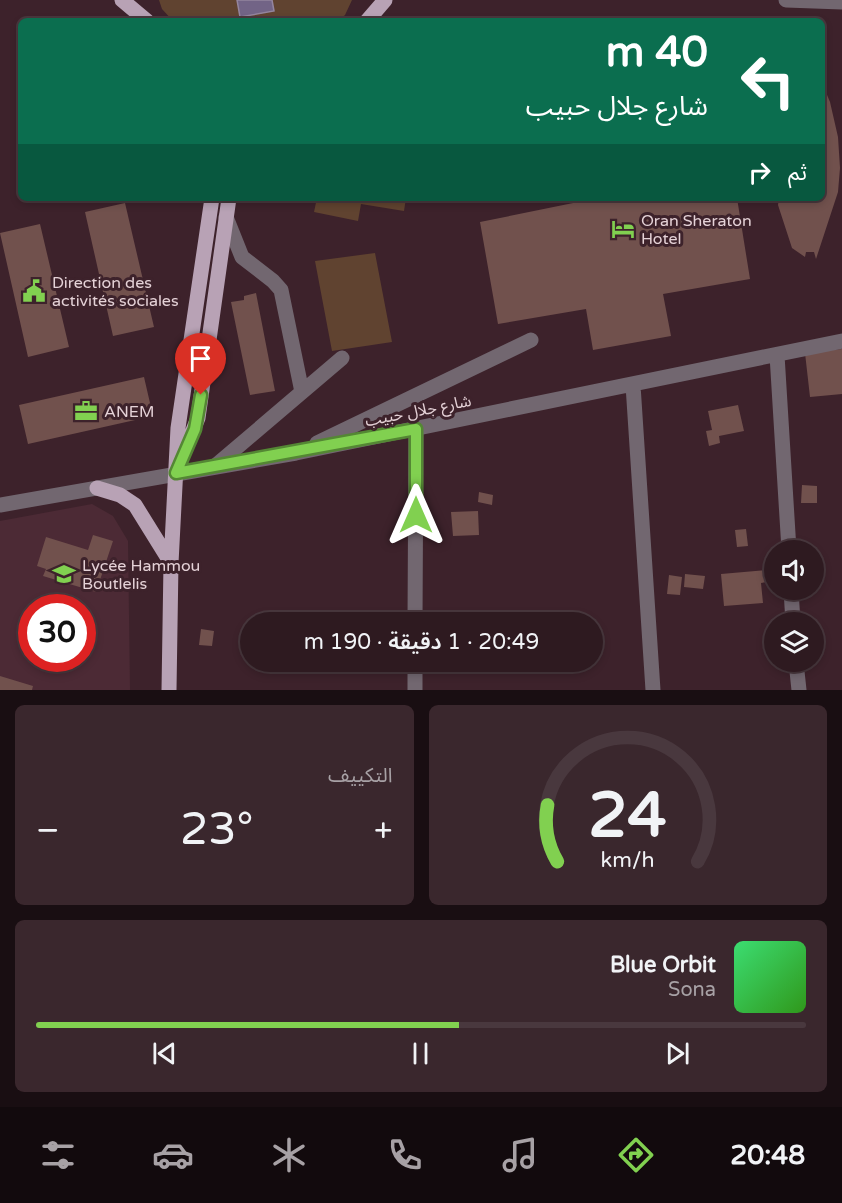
<!DOCTYPE html>
<html lang="ar">
<meta charset="utf-8">
<style>
body{margin:0;font-family:"Varela Round","Noto Sans Arabic",sans-serif;background:#3a272d;color:#f1f3f6;direction:rtl;height:100vh;display:flex;flex-direction:column;font-size:22px;white-space:nowrap}
*{box-sizing:border-box;margin:0}
p{font-size:20px;color:#a7a1a5}
.icon{flex:none;width:33px;height:33px;fill:none;stroke:currentColor;stroke-width:2;stroke-linecap:round;stroke-linejoin:round}
.map{position:relative;height:690px;overflow:hidden;direction:ltr}
.panel{display:flex;flex-direction:column;gap:15px;padding:15px;background:#190e12;flex:1}
.panel>*{flex:none}
.top-card{position:absolute;left:18px;top:18px;width:807px;height:183px;border-radius:9px;box-shadow:0 3px 9px #0003,0 0 0 2px #49383e;direction:rtl;background:#0b6e4f;color:#fff;overflow:hidden}
.tools{position:absolute;left:764px;top:540px;display:grid;gap:12px}
.tools a{display:grid;place-items:center;width:60px;height:60px;border-radius:50%;background:#2e1a20;box-shadow:0 3px 9px #0003,0 0 0 2px #49383e;font-size:30px}
.speed{position:absolute;left:18px;top:594px;display:flex;gap:12px;font-size:30px;font-weight:700;text-align:center}
.speed>*{display:grid;place-content:center;width:78px;height:78px;border-radius:50%;background:#2e1a20;box-shadow:0 3px 9px #0003,0 0 0 2px #49383e;line-height:1}
.speed .limit{border:9px solid #d22;background:#fff;color:#111}
.pin{position:absolute;display:grid;place-items:center;width:51px;height:51px;color:#fff;margin:-62px -26px;border-radius:50% 50% 50% 0;rotate:-45deg;box-shadow:0 0 6px #0007}
.pin .icon{rotate:45deg}
.me{position:absolute;width:66px;margin:-33px;rotate:0deg;stroke-linejoin:round;filter:drop-shadow(0 0 4px #0008)}
.turn{display:flex;align-items:center;gap:21px;height:126px;padding:0 18px;font-size:27px}
.turn .icon{width:78px;height:78px;stroke-width:2.5}
.turn b{display:block;font-size:42px;line-height:51px}
.then{display:flex;align-items:center;height:57px;padding:0 18px;background:#0003;gap:12px;font-size:22px}
.big{font-size:45px;font-weight:600;line-height:1.1}
.panel .card{flex:1;display:flex;flex-direction:column;justify-content:center;gap:9px;min-width:0;padding:0 21px;border-radius:9px;background:#3a272d}
.panel .dial{align-items:center;gap:0}
.dial svg{height:156px;overflow:visible;fill:none;stroke:#49383e;stroke-width:7;stroke-linecap:round;text-anchor:middle}
.dial text{fill:#f1f3f6;stroke:none}
.song{display:flex;align-items:center;gap:18px}
.cover{width:72px;height:72px;border-radius:9px;background:linear-gradient(135deg,hsl(140 70% 55%),hsl(110 70% 35%))}
.played{height:6px;border-radius:3px;background:linear-gradient(90deg,#81d050 55%,#49383e 55%)}
.keys{display:flex;justify-content:space-around;direction:ltr}
.heat{display:flex;justify-content:space-between;align-items:center;font-size:33px;direction:ltr}
.panel .tiles{flex:1;display:grid;gap:15px;grid-template-columns:1fr 1fr}
.card:last-child{grid-column:span 2}
.trip{position:absolute;left:240px;top:612px;width:363px;height:60px;border-radius:30px;background:#2e1a20;box-shadow:0 3px 9px #0003,0 0 0 2px #49383e;font-weight:600;line-height:60px;text-align:center;direction:rtl}
.menu{display:flex;height:96px;justify-content:space-around;align-items:center;background:#120a0d;color:#a7a1a5}
.menu .icon{width:42px;height:42px}
.menu .on{color:#81d050}
.menu b{font-size:27px;color:#f1f3f6}
.map>svg:first-child{display:block}
.built{fill:#4c2a35;fill-rule:evenodd}
.green{fill:#604330}
.water{fill:#726486;stroke:#94859e;stroke-width:1.5}
.building{fill:#71514d}
.lines{fill:none;stroke-linecap:round;stroke-linejoin:round}
.minor{stroke:#726770;stroke-width:15}
.major{stroke:#b8a2b5;stroke-width:15}
.route-casing{stroke:#548734;stroke-width:15}
.route{stroke:#81d050;stroke-width:10}
.labels{text-anchor:middle;stroke-width:6;stroke-linejoin:round;paint-order:stroke}
.poi-label{font-size:16px;fill:#e5d2d7;stroke:#3d222b;text-anchor:start}
.street-label{font-size:16px;fill:#e5d2d7;stroke:#3d222b}
</style>
<div class="map">
<svg width="842" height="690" viewBox="0 0 842 690">
<rect width="100%" height="100%" fill="#3d222b"/>
<path class="built" d="M92 504 113 516 128 541 130 690H0V521ZM32 608H82V658H32Z"/>
<path class="green" d="M159 0H352L345 15 338 21H173L162 9Z
M317 198H406L404 211 361 204 358 221 314 212Z
M375 253 392 342 332 351 315 261Z"/>
<path class="water" d="M237 0H272L274 11 240 17Z"/>
<path class="building" d="M822 83 830 102 838 137 840 168 838 192 816 259 814 252H806L805 257 792 248 778 205 779 198H822Z
M585 198H737L750 279 663 294 671 336 593 350 586 309 498 324 480 222 583 201Z
M125 203 154 327 113 336 85 212Z
M40 224 69 347 28 357 0 233Z
M256 293 275 391 250 395 231 302 244 300V296Z
M842 349V394L810 397 805 353Z
M144 377 153 416 28 444 19 405Z
M738 405 744 431 719 436 720 443 709 446 706 431 712 430 708 411Z
M802 485 817 486V503H801Z
M479 492 493 495 492 505 478 502Z
M478 511 479 535 453 536 451 512Z
M746 529 748 546 737 547 735 530Z
M93 535 113 541 96 592 43 576 46 569 37 566 46 537 88 550Z
M766 570 767 582 761 583 763 603 724 606 721 574Z
M685 574 705 576 703 589 684 587Z
M669 575 682 577 680 595 667 594Z
M201 629 214 631 212 646 199 645Z
M0 676 33 686 32 690H0Z"/>
<g class="lines">
<path class="minor" d="M786 0 842 2
M226 217 242 257 273 281 281 290 302 392
M777 355 789 550
M633 385 653 690
M317 443 531 340
M214 467 342 358
M0 505 296 453 842 341
M791 590 793 622
M415 622 416 429
M796 662 799 690
M415 690V662"/>
<path class="major" d="M122 0 147 21
M367 21 385 0
M179 465 198 418 229 198
M97 488 120 495 135 505 171 563
M169 690 171 563 178 428 212 198"/>
</g>
<g class="lines">
<g class="route-casing">
<path id="route" d="M201 395 195 429 176 473 416 429V515"/>
</g>
<use href="#route" class="route"/>
</g>
<defs>
<g id="hotel-bare" transform="scale(1.8)"><path d="M-6-4.5h1.5V1H6V5H4.5V3h-9V5H-6ZM-4 0a1.8 1.8 0 1 1 3.6 0ZM.5 0V-2.5h3Q6-2.5 6 0Z" fill="#81d050" stroke="#3d222b" stroke-width="2.5" paint-order="stroke"/></g>
<g id="civic-bare" transform="scale(1.8)"><path d="M-.6-6.5H3V-4.5H.6V-3L4-1V1h2V6H-6V1h2V-1L-.6-3ZM-1.2 2.5V6h2.4V2.5Z" fill="#81d050" stroke="#3d222b" stroke-width="2.5" paint-order="stroke"/></g>
<g id="office-bare" transform="scale(1.8)"><path d="M-6-3h4V-5.5h4V-3h4V5H-6ZM-1-4.5V-3h2v-1.5ZM-6 0V1H6V0Z" fill="#81d050" stroke="#3d222b" stroke-width="2.5" paint-order="stroke"/></g>
<g id="school-bare" transform="scale(1.8)"><path d="M0-5L7-2L0 1L-7-2ZM-4 1L0 2.5L4 1V4Q0 6-4 4Z" fill="#81d050" stroke="#3d222b" stroke-width="2.5" paint-order="stroke"/></g>
</defs>
<g fill-rule="evenodd">
<use href="#hotel-bare" x="623" y="229"/>
<use href="#civic-bare" x="34" y="291"/>
<use href="#office-bare" x="86" y="411"/>
<use href="#school-bare" x="64" y="574"/>
</g>
<g class="labels">
<g class="poi-label">
<text x="641" y="226">Oran Sheraton<tspan x="641" dy="18">Hotel</tspan></text>
<text x="52" y="288">Direction des<tspan x="52" dy="18">activités sociales</tspan></text>
<text x="104" y="417">ANEM</text>
<text x="82" y="571">Lycée Hammou<tspan x="82" dy="18">Boutlelis</tspan></text>
</g>
<g class="street-label">
<text transform="translate(418 410) rotate(-11)" y="6">شارع جلال حبيب</text>
</g>
</g>
</svg>
<div class="tools">
<a><svg class="icon" aria-label="sound" viewBox="0 0 24 24"><path d="M4 9h4l5-4v14l-5-4H4zM17 9q2 3 0 6"/></svg></a>
<a><svg class="icon" aria-label="layers" viewBox="0 0 24 24"><path d="M12 4l9 5-9 5-9-5zM3 14l9 5 9-5"/></svg></a>
</div>
<div class="speed"><div class="limit">30</div></div>
<div class="pin" style="left:201px;top:395px;background:#d93025"><svg class="icon" aria-label="arrive" viewBox="0 0 24 24"><path d="M6 21V4h12l-3 4 3 4H6"/></svg></div>
<svg class="me" style="left:416px;top:515px" viewBox="-20 -20 40 40"><path d="M0-17L14 15 0 8-14 15z" fill="#81d050" stroke="#fff" stroke-width="4"/></svg>
<div class="trip">20:49 · 1 دقيقة · 190 m</div>
<div class="top-card">
<div class="turn"><svg class="icon" aria-label="left" viewBox="0 0 24 24"><path d="M17 20v-9H6M10 6l-5 5 5 5"/></svg><div><b>40 m</b>شارع جلال حبيب</div></div>
<div class="then">ثم<svg class="icon" aria-label="right" viewBox="0 0 24 24"><path d="M7 20v-9h11M14 6l5 5-5 5"/></svg></div>
</div>
</div>
<section class="panel">
<div class="tiles">
<div class="card dial"><svg viewBox="0 0 100 80">
<path d="M14 69A42 42 0 1 1 86 69"/>
<path d="M14 69A42 42 0 0 1 9 40" stroke="#81d050"/>
<text x="50" y="56" font-size="32" font-weight="700">24</text>
<text x="50" y="72" font-size="11">km/h</text>
</svg></div>
<div class="card"><p>التكييف</p>
<div class="heat"><a>−</a><b class="big">23°</b><a>+</a></div>
</div>
<div class="card">
<div class="song"><i class="cover"></i><div><b>Blue Orbit</b><p>Sona</p></div></div>
<div class="played"></div>
<div class="keys"><svg class="icon" aria-label="previous" viewBox="0 0 24 24"><path d="M18 5L8 12l10 7zM5 5v14"/></svg><svg class="icon" aria-label="pause" viewBox="0 0 24 24"><path d="M8 5v14M16 5v14"/></svg><svg class="icon" aria-label="next" viewBox="0 0 24 24"><path d="M6 5l10 7-10 7zM19 5v14"/></svg></div>
</div>
</div>
</section>
<nav class="menu">
<b>20:48</b>
<svg class="icon on" aria-label="directions" viewBox="0 0 24 24"><path d="M12 3l9 9-9 9-9-9zM9 14v-3h6M13 9l2 2-2 2"/></svg>
<svg class="icon" aria-label="music" viewBox="0 0 24 24"><path d="M9 18V5l10-2v13"/><circle cx="6" cy="18" r="3"/><circle cx="16" cy="16" r="3"/></svg>
<svg class="icon" aria-label="phone" viewBox="0 0 24 24"><path d="M5 4h4l2 5-3 2q2 4 5 5l2-3 5 2v4C11 20 4 13 5 4z"/></svg>
<svg class="icon" aria-label="climate" viewBox="0 0 24 24"><path d="M12 3v18M4 7l16 10M4 17L20 7"/></svg>
<svg class="icon" aria-label="car" viewBox="0 0 24 24"><path d="M5 17H2v-5l4-1 3-4h7l3 4 3 1v5h-3M9 17h6M6 11h13"/><circle cx="7" cy="17" r="2"/><circle cx="17" cy="17" r="2"/></svg>
<svg class="icon" aria-label="filters" viewBox="0 0 24 24"><path d="M4 7h16M4 17h16"/><circle cx="9" cy="7" r="2"/><circle cx="15" cy="17" r="2"/></svg>
</nav>
